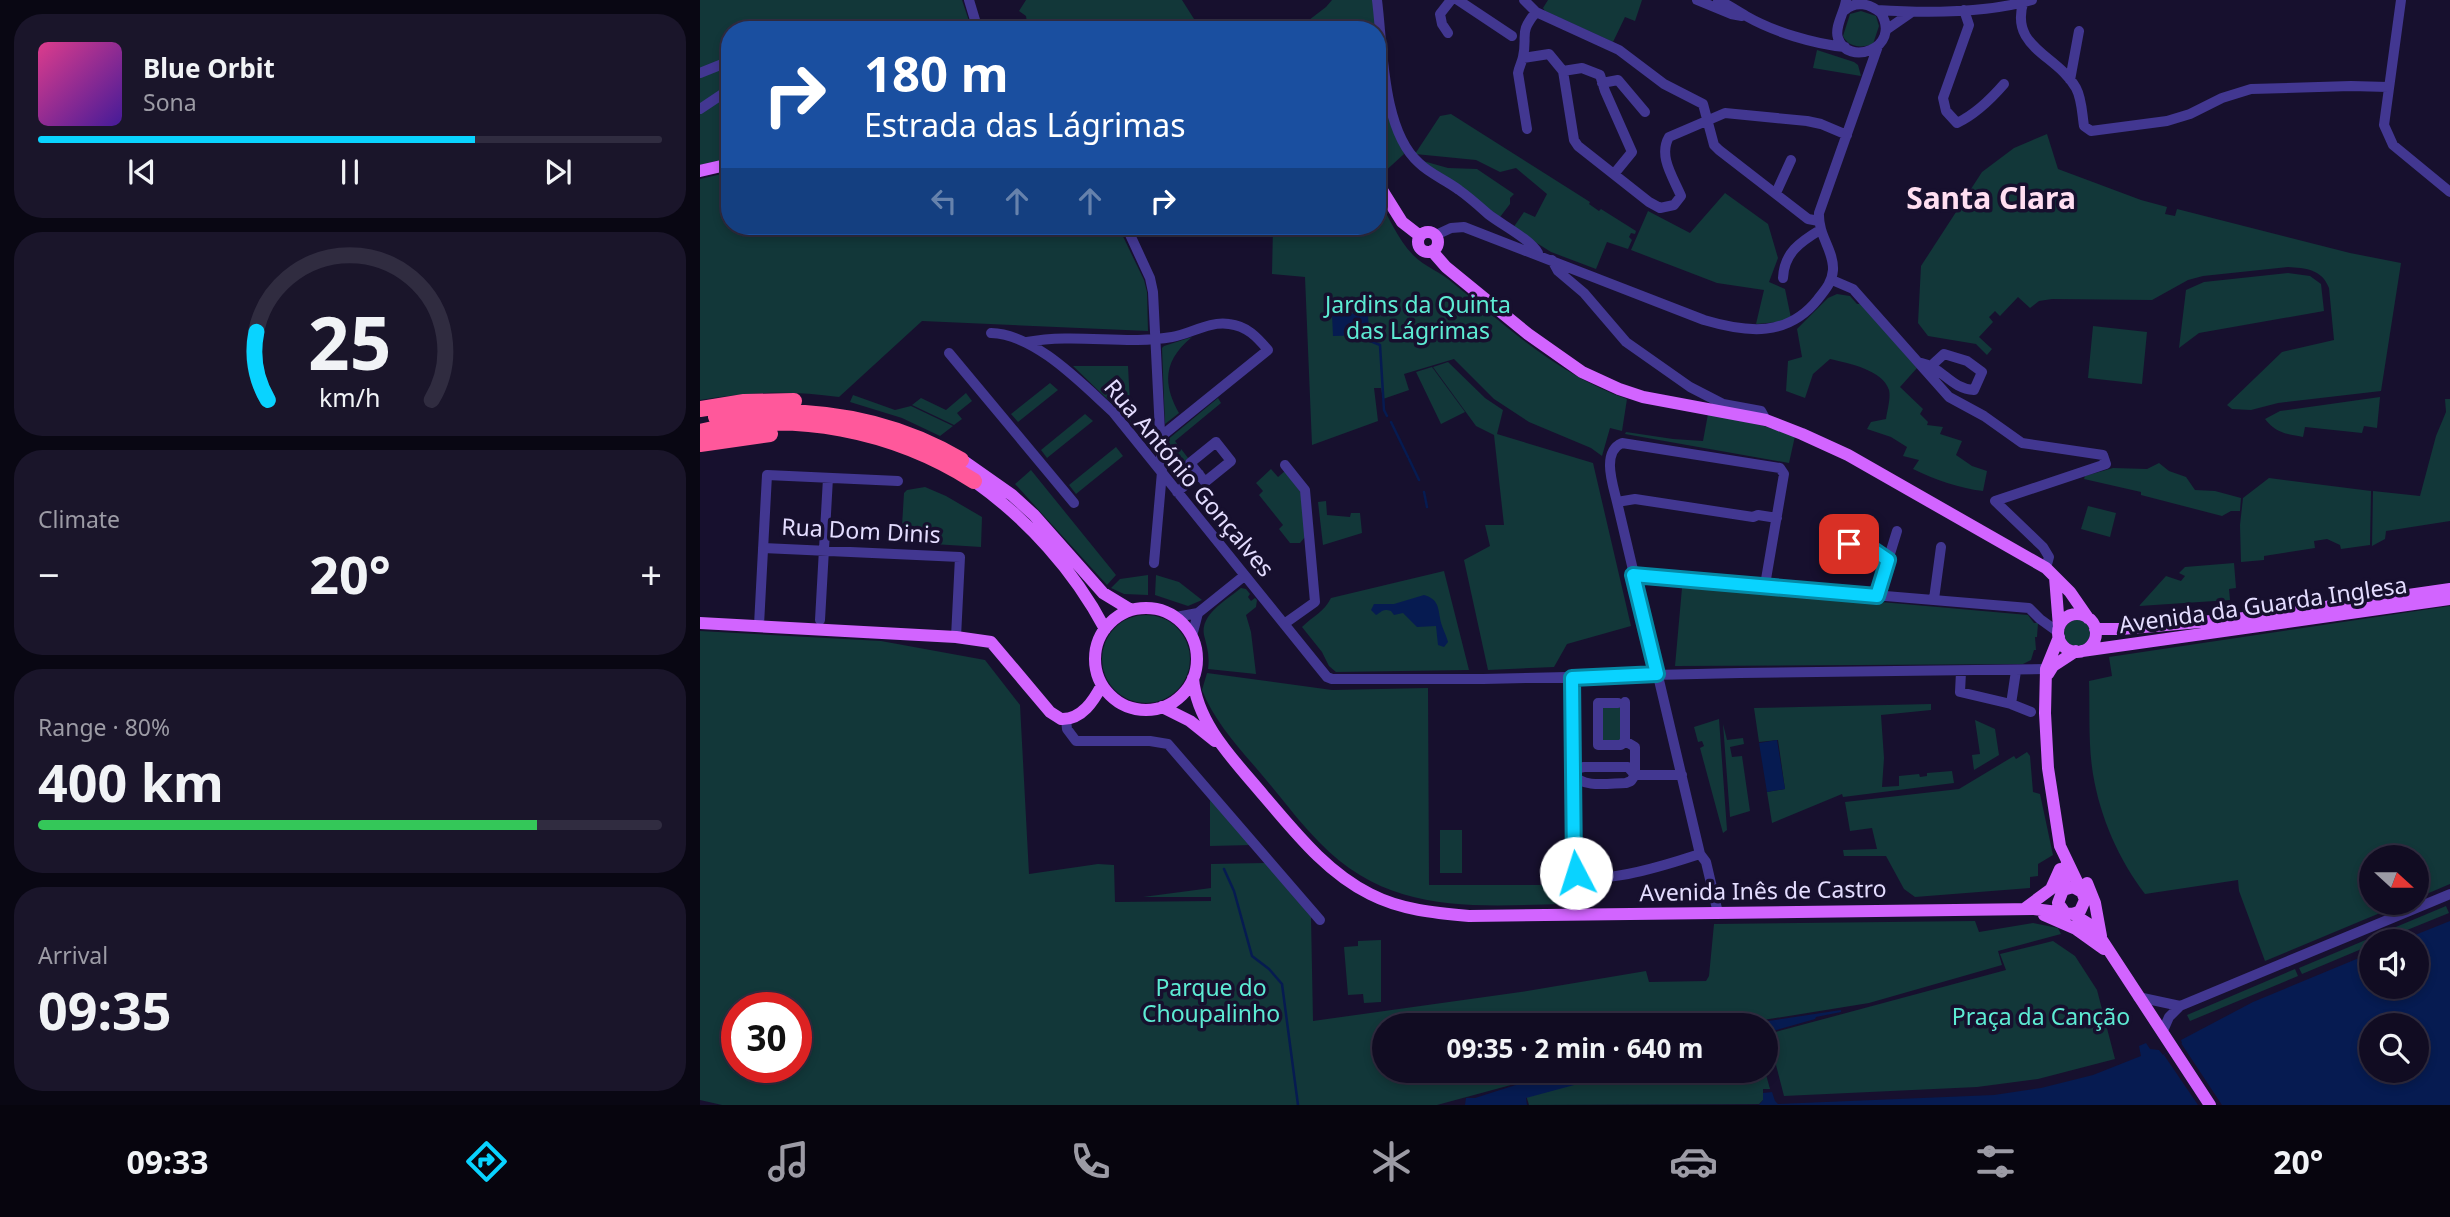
<!DOCTYPE html>
<meta charset="utf-8">
<style>
body{margin:0;font-family:"Noto Sans",sans-serif;background:#1a152a;color:#f1f3f6;height:100vh;display:flex;flex-direction:column;font-size:26px;white-space:nowrap}
*{box-sizing:border-box;margin:0}
p{font-size:23px;color:#9c9ba5}
.icon{flex:none;width:38px;height:38px;fill:none;stroke:currentColor;stroke-width:2;stroke-linecap:round;stroke-linejoin:round}
.map{position:relative;flex:1;overflow:hidden}
.side{display:flex;flex-direction:column;gap:14px;padding:14px;background:#090713;width:700px}
.side>*{flex:none}
.top-card{position:absolute;left:21px;top:21px;width:665px;height:214px;border-radius:28px;box-shadow:0 4px 10px #0003,0 0 0 2px #302c40;background:#1a4fa0;color:#fff;overflow:hidden}
.needle{width:46px;rotate:111deg}
.buttons{position:absolute;left:1659px;top:845px;display:grid;gap:14px}
.buttons a{display:grid;place-items:center;width:70px;height:70px;border-radius:50%;background:#110c22;box-shadow:0 4px 10px #0003,0 0 0 2px #302c40;font-size:35px}
.speed{position:absolute;left:21px;top:992px;display:flex;gap:14px;font-size:35px;font-weight:700;text-align:center}
.speed>*{display:grid;place-content:center;width:91px;height:91px;border-radius:50%;background:#110c22;box-shadow:0 4px 10px #0003,0 0 0 2px #302c40;line-height:1}
.speed .limit{border:10px solid #d22;background:#fff;color:#111}
.pin{position:absolute;display:grid;place-items:center;width:60px;height:60px;color:#fff;margin:-30px;border-radius:14px;box-shadow:0 4px 10px #0006}
.me{position:absolute;width:77px;margin:-38px;rotate:355deg;stroke-linejoin:round;filter:drop-shadow(0 0 5px #0008)}
.turn{display:flex;align-items:center;gap:24px;height:147px;padding:0 28px;font-size:32px}
.turn .icon{width:91px;height:91px;stroke-width:2.5}
.turn b{display:block;font-size:49px;line-height:60px}
.lanes{display:flex;align-items:center;height:66px;padding:0 28px;background:#0003;justify-content:center;gap:35px;direction:ltr}
.lanes .off{opacity:.35}
.big{font-size:52px;font-weight:700;line-height:1.1}
.side .tile{flex:1;display:flex;flex-direction:column;justify-content:center;gap:10px;min-width:0;padding:0 24px;border-radius:28px;background:#1a152a}
.side .dial{align-items:center;gap:0}
.dial svg{height:182px;overflow:visible;fill:none;stroke:#302c40;stroke-width:7;stroke-linecap:round;text-anchor:middle}
.dial text{fill:#f1f3f6;stroke:none}
.song{display:flex;align-items:center;gap:21px}
.cover{width:84px;height:84px;border-radius:10px;background:linear-gradient(135deg,hsl(330 70% 55%),hsl(260 70% 35%))}
.played{height:7px;border-radius:4px;background:linear-gradient(90deg,#09d3ff 70%,#302c40 70%)}
.keys{display:flex;justify-content:space-around;direction:ltr}
.heat{display:flex;justify-content:space-between;align-items:center;font-size:38px;direction:ltr}
.charge{height:10px;border-radius:5px;background:linear-gradient(90deg,#34c759 80%,#302c40 0)}
.trip{position:absolute;left:672px;top:1013px;width:406px;height:70px;border-radius:35px;background:#110c22;box-shadow:0 4px 10px #0003,0 0 0 2px #302c40;font-weight:700;line-height:70px;text-align:center}
.menu{display:flex;height:112px;justify-content:space-around;align-items:center;background:#07050e;color:#9c9ba5}
.menu .icon{width:49px;height:49px}
.menu .current{color:#09d3ff}
.menu b{font-size:32px;color:#f1f3f6}
main{display:flex;flex:1;min-height:0}
.map>svg:first-child{display:block}
.green{fill:#123739;fill-rule:evenodd}
.water{fill:#061b51;fill-rule:evenodd}
.pier{fill:#17102e}
.lines{fill:none;stroke-linecap:round;stroke-linejoin:round}
.stream{stroke:#061b51;stroke-width:2.5}
.minor{stroke:#423791;stroke-width:10}
.major{stroke:#d264ff;stroke-width:12}
.highway{stroke:#ff589b;stroke-width:16}
.route-casing{stroke:#0689a6;stroke-width:18}
.route{stroke:#09d3ff;stroke-width:12}
.labels{text-anchor:middle;stroke-width:7;stroke-linejoin:round;paint-order:stroke}
.park-label{font-size:23px;fill:#5debd3;stroke:#17102e}
.street-label{font-size:23px;fill:#e4ddff;stroke:#17102e}
.district-label{font-size:30px;font-weight:bold;fill:#ffdff1;stroke:#17102e}
</style>
<main>
<section class="side">
<div class="tile">
<div class="song"><i class="cover"></i><div><b>Blue Orbit</b><p>Sona</p></div></div>
<div class="played"></div>
<div class="keys"><svg class="icon" aria-label="previous" viewBox="0 0 24 24"><path d="M18 5L8 12l10 7zM5 5v14"/></svg><svg class="icon" aria-label="pause" viewBox="0 0 24 24"><path d="M8 5v14M16 5v14"/></svg><svg class="icon" aria-label="next" viewBox="0 0 24 24"><path d="M6 5l10 7-10 7zM19 5v14"/></svg></div>
</div>
<div class="tile dial"><svg viewBox="0 0 100 80">
<path d="M14 69A42 42 0 1 1 86 69"/>
<path d="M14 69A42 42 0 0 1 9 39" stroke="#09d3ff"/>
<text x="50" y="56" font-size="32" font-weight="700">25</text>
<text x="50" y="72" font-size="11">km/h</text>
</svg></div>
<div class="tile"><p>Climate</p>
<div class="heat"><a>−</a><b class="big">20°</b><a>+</a></div>
</div>
<div class="tile"><p>Range · 80%</p><b class="big">400 km</b><div class="charge"></div></div>
<div class="tile"><p>Arrival</p><b class="big">09:35</b></div>
</section>
<div class="map">
<svg width="1750" height="1105" viewBox="0 0 1750 1105">
<rect width="100%" height="100%" fill="#17102e"/>
<path class="green" d="M0 0H262L272 30H30V158L0 165Z
M326 0H482L501 30H328L326 16 319 11Z
M632 0H674L677 30H596L626 7Z
M848 0H942L935 21 925 17 913 42 845 11 843 8Z
M1161 11 1176 16 1179 26 1173 44C1162 48 1149 48 1143 36L1150 14Z
M677 31 704 154 681 175 677 170Z
M1117 50 1154 62 1158 65 1161 76 1113 68Z
M751 114 890 202 889 204 899 211 901 209 936 231 935 234 931 233 929 237 932 240 928 249 907 242 896 269 851 252 813 228 824 212 835 217 847 194 816 168 800 172 776 160 715 154 740 116Z
M1347 134 1358 169 1441 200 1467 207 1465 214 1475 216 1477 209 1650 253 1701 263 1681 391 1578 403 1551 410 1532 409 1527 405 1582 352 1634 340 1629 288C1622 269 1605 268 1588 267L1503 276 1488 280 1452 300 1352 299 1339 301 1330 308 1318 297 1300 316 1295 311 1289 317 1293 322 1279 337 1292 349 1287 355 1276 344 1228 336 1218 323 1221 266 1282 172 1314 148Z
M723 161 748 168 777 169 814 194 810 198V204L800 217Z
M30 172V226H418L444 280 447 292 448 331 222 321 139 397C89 390 49 392 0 400V179Z
M1025 193 1068 224 1078 258 1069 282 1085 289 1091 318 1078 322 1056 324 1064 290 1017 283 931 250 948 211 990 233Z
M677 195C688 216 697 238 713 255 725 267 741 272 753 283 808 328 859 375 927 399L922 431 910 428 902 456 891 448 829 422 794 399 754 359 704 374 709 390 683 399 681 388H674L678 421 612 445 605 277 572 274 573 226H677Z
M1588 273 1610 276 1621 284 1624 311 1499 333 1479 348 1486 290 1504 282Z
M1137 294 1150 296 1157 304H1161L1217 368 1200 387 1223 409 1220 414 1228 422 1227 425 1243 427 1240 434 1262 441 1256 455 1272 466 1287 471 1283 491C1258 488 1236 480 1213 469L1219 460 1203 456 1207 447 1191 437 1167 429 1171 422 1186 419C1187 411 1191 398 1189 390 1183 370 1148 363 1130 359L1113 374 1105 398 1086 391 1088 361 1102 357 1097 329 1128 298Z
M1393 326 1447 332 1442 384 1388 378Z
M492 337C464 360 462 383 479 413L465 424 462 348 464 346Z
M748 362 785 398 803 410 797 434 893 463 931 626 867 644 854 667 788 670 764 560 790 546 785 525H804L794 435 776 426 733 367Z
M373 366H428L431 422Z
M732 367 765 412 741 424 716 372Z
M350 383 358 390 318 422 311 414Z
M266 393 272 401 257 413 262 419 254 425 212 405 221 398 246 410Z
M153 395 195 410 211 406 253 426 240 436 202 418 150 402Z
M1680 397 1677 428 1664 426 1662 433 1605 427 1603 437C1586 434 1576 433 1565 419L1580 411Z
M518 398 521 403 475 441 488 458 484 462 494 475 491 477 466 446V441Z
M1745 399H1750V521L1686 531 1685 539 1672 546 1673 491 1720 496 1736 436 1746 412Z
M385 414 393 421 347 458 341 450Z
M1008 414 1064 426 1095 436 1089 463 925 434 926 432 973 439 1003 441Z
M416 447 423 456 376 494 369 485Z
M1459 463 1469 471 1486 477 1495 490 1515 491 1541 498 1540 511H1531L1522 516 1441 495V492L1384 479 1385 476 1413 468 1447 469Z
M571 469 578 477 585 471 601 493 605 537 600 543H590L579 529 583 525 559 495 563 491 556 483Z
M331 470 416 575 407 585 315 484Z
M1569 478 1671 491 1670 545 1641 549 1640 545 1627 539 1614 541 1615 548 1564 556V560L1541 562 1540 525 1543 498Z
M225 487 246 496 282 517 281 547 201 542 204 493 207 490Z
M626 501 627 515 650 517 651 513H660L662 533 623 545 618 502Z
M1388 506 1416 513 1410 537 1381 529Z
M1534 563 1536 588 1529 589 1530 600 1439 606 1466 576 1481 581 1485 576 1479 573 1485 567Z
M744 571 769 670 636 672 629 666 622 652 602 627C613 616 624 612 631 598Z
M448 575V595L424 594 411 588 420 579Z
M456 575 479 582 502 600 488 606 455 595Z
M541 588 546 589 550 594 548 597 551 601 555 598 557 600 556 607 546 615 551 632 556 674 508 669C510 656 507 647 504 635 500 614 527 600 541 588Z
M982 588 1078 595 1079 593 1328 615 1334 623H1338L1337 637H1335L1336 650H1334L1331 660 1323 664 975 666Z
M1750 606V884L1717 898V858H1671V903H1704L1565 961 1539 891 1538 880 1445 894C1419 860 1400 817 1393 774 1388 744 1390 711 1389 681L1412 676 1409 657Z
M402 659a44 44 0 1 1 88 0a44 44 0 1 1-88 0Z
M1364 633a13 13 0 1 1 26 0a13 13 0 1 1-26 0Z
M0 631 181 641 285 660 320 705 329 874 398 864 414 865 415 902 511 901V897H443L511 888V864L565 863 611 917 613 1021 827 991 946 971 949 982 1006 981 1009 976 1014 924 1275 921 1279 932 1333 923 1358 928 1361 934 1298 951 1302 965 1169 1003 1051 1022 1052 1025 684 1026V1071H1065L1070 1089H1063V1100L1059 1104 829 1105 822 1082 737 1105H22L0 1100ZM37 1008H96V1068H37Z
M507 673 632 690 728 688 729 885H863L864 904C772 906 689 915 619 842 600 823 584 801 567 781 544 753 515 724 502 690Z
M1231 704V710L1181 715 1184 758 1182 787 1199 786V776L1219 774 1220 777 1227 776V773L1252 771 1254 783 1143 797 1142 794 1072 823 1067 792 1085 789 1078 740 1059 742 1054 708Z
M903 707H920V742H903Z
M1019 719 1027 830 1023 833 1000 748 1004 746 1002 741 998 742 994 727Z
M1275 720 1295 729 1299 755 1274 770 1272 755 1280 754Z
M1023 724 1027 740 1043 738 1044 744 1030 747 1032 757 1042 756 1050 811 1030 817Z
M1327 752 1330 756 1333 792 1340 794 1353 855 1338 864V876L1330 877V888L1215 897 1204 889 1186 856H1144L1143 850 1177 849 1172 828 1150 831 1145 802 1259 789 1314 756 1316 759Z
M510 798 552 845 510 846Z
M740 830H762V873H740Z
M1746 906 1749 913 1680 941H1674L1672 937Z
M1668 939 1671 945 1602 974 1599 968Z
M681 940V1002L664 1003 663 994 648 995 644 947 658 946V941Z
M1353 941 1375 956 1397 990 1415 1059 1338 1079 1277 1087 1084 1096 1068 1034 1306 970 1300 954Z
M1595 969 1598 976 1490 1021 1487 1015Z"/>
<path class="water" d="M668 313 669 335 633 336 632 314Z
M724 595C737 599 738 605 740 618 741 626 746 634 748 642L744 647 738 645 736 626 717 627 703 613 694 615 691 611C682 608 682 612 676 615L671 610 674 604H694Z
M1077 740 1085 789 1067 792 1059 743Z
M1750 921V1105H1049H1059L1063 1100V1093L1072 1092 1075 1101 1078 1104 1294 1095 1341 1088 1393 1075 1441 1056 1439 1046 1446 1043 1450 1049 1459 1050 1463 1055 1482 1043 1481 1040 1553 1002 1671 953V987H1717V942L1700 941ZM1671 1026H1717V1071H1671Z
M1141 1010V1012L1116 1017 1115 1019 1066 1033V1026L1042 1025Z
M876 1071H926L826 1098 827 1105H765L766 1098H775L822 1083 824 1085 853 1077 854 1080Z"/>
<path class="pier" d="M1481 1043 1522 1105H1498L1464 1055Z"/>
<g class="lines">
<path class="stream" d="M663 335V338L680 345 684 410 687 416
M691 422 708 457
M709 459 719 480
M724 492 727 507
M524 869 534 891 552 956 569 969 582 984 598 1105"/>
<path class="minor" d="M269 0 278 30
M677 0C683 47 682 131 719 163 730 174 746 180 759 190 769 197 779 206 788 214 802 225 830 239 838 253
M758 0 812 36
M824 0 836 12 919 50 964 84 1003 104 1014 145 1019 150 1108 219 1119 221
M997 0 1031 14 1042 16
M1018 0C1029 5 1037 11 1046 16 1074 32 1114 44 1145 47
M1324 0C1308 48 1357 54 1376 88 1382 99 1382 114 1384 126L1391 131 1467 121 1490 114 1522 98 1551 89 1651 86 1688 87
M1701 0 1684 125 1693 145 1750 192
M1145 10C1156 0 1170 4 1181 13 1202 49 1147 67 1138 38 1134 27 1145 11 1146 0
M1177 10C1224 13 1287 13 1332 0
M1264 10 1269 25 1243 98 1246 111 1257 123C1276 114 1291 99 1304 84
M1186 30 1212 12
M748 33 742 24 740 14 751 0
M823 58 849 54 863 71 874 140 878 146 949 202 960 208 974 205 981 196C973 177 958 156 969 137L1025 113 1107 121 1121 124 1147 135
M863 71 882 68 900 75 905 91 932 152 914 174
M0 73 30 61
M1370 80 1379 31
M902 83 918 80 945 112
M0 109 30 89
M827 129 818 73C819 67 822 62 823 57 828 34 818 34 836 12
M1076 193 1091 160
M426 226 450 278 453 292 462 472 454 563
M736 235 751 228 764 227 1004 320C1048 333 1088 337 1118 299 1126 289 1132 282 1133 270 1134 250 1118 236 1119 213L1178 46
M852 260 858 271 884 293 926 342 990 387 1023 404 1061 411 1066 420
M1083 278C1084 253 1100 242 1120 230
M1132 280 1153 289 1249 397 1284 416 1322 443 1403 455 1406 464 1295 501 1343 547 1349 557 1346 568
M291 333C335 334 381 383 413 412L614 661 627 677 632 679H783L1040 673 1346 669
M327 342C376 333 426 345 472 337 491 334 508 321 529 324 547 326 557 337 568 350L464 434
M249 353 374 503
M1221 363C1242 367 1251 389 1274 390L1282 372 1267 361 1244 354 1232 365
M516 442 531 461 505 482 490 463Z
M477 492 499 474
M917 502 935 499 1053 517 1058 515 1077 518
M1132 544 1166 545 1188 560
M63 548 260 557 256 637
M933 575 1329 608 1340 619 1358 632
M1177 596 1197 531
M1234 599 1241 547
M476 617 498 613 544 576
M120 620 128 478
M584 624 615 602 605 490 585 465
M59 625 67 475 198 481
M492 636 498 613
M1261 672 1260 692 1311 704 1331 712
M872 678 874 867C887 893 978 861 1000 854
M925 702V741L935 747V775
M918 703H898V745H921L925 741
M1311 704 1316 671
M366 720 367 729 376 741H450L468 744 620 920
M935 775 928 767H884L879 768 873 774C883 789 910 783 926 783L931 781 935 775H982
M1018 913 1006 862 1000 854 917 502C913 485 901 452 922 443L1080 468 1084 474 1065 585
M1438 997 1480 1006
M1462 1033 1469 1017 1480 1006 1750 894"/>
<path class="major" d="M0 171 30 164
M677 182 702 222 720 236
M718 242a10 10 0 1 1 20 0a10 10 0 1 1-20 0Z
M732 251 746 267 828 334 882 372 919 389 943 397 1066 420 1102 434 1148 455 1346 568 1370 592 1388 618
M265 462 312 495 334 515 403 593 431 610
M274 481C327 519 374 570 405 629
M1355 577 1359 627
M395 659a51 51 0 1 1 102 0a51 51 0 1 1-102 0Z
M1358 633a19 19 0 1 1 38 0a19 19 0 1 1-38 0Z
M0 623 256 637 291 642 350 712 361 719C382 720 394 700 402 685
M1395 629H1421L1556 617 1750 589
M1359 637 1346 669 1345 713 1348 768 1360 846 1382 892
M1382 651 1750 599
M1348 674 1353 666 1376 651
M493 678C497 725 536 762 564 796 595 832 626 872 670 894 701 910 735 913 769 916L1334 909 1365 913
M462 707 490 721 515 741
M1387 883 1395 903 1401 936
M1363 890 1373 887 1382 892 1385 900 1380 911 1373 914 1365 913 1358 903 1363 890 1367 862
M1324 909 1351 889 1360 869
M1373 914 1392 926 1402 940 1510 1105
M1344 915 1376 929 1404 949"/>
<path class="highway" d="M0 409 44 402 94 401
M16 417C101 405 186 416 261 460
M0 432C92 409 194 430 274 481
M0 444 70 434"/>
</g>
<g class="lines">
<g class="route-casing">
<path id="route" d="M876 873 874 867 872 678 957 674 933 575 1177 596 1188 560 1166 545 1149 544"/>
</g>
<use href="#route" class="route"/>
</g>
<g class="labels">
<g class="park-label">
<text x="718" y="313">Jardins da Quinta<tspan x="718" dy="26">das Lágrimas</tspan></text>
<text x="511" y="996">Parque do<tspan x="511" dy="26">Choupalinho</tspan></text>
<text x="1341" y="1025">Praça da Canção</text>
</g>
<g class="street-label">
<text transform="translate(489 478) rotate(50)" y="8">Rua António Gonçalves</text>
<text transform="translate(161 531) rotate(3)" y="8">Rua Dom Dinis</text>
<text transform="translate(1563 605) rotate(-8)" y="8">Avenida da Guarda Inglesa</text>
<text transform="translate(1063 891) rotate(-1)" y="8">Avenida Inês de Castro</text>
</g>
<g class="district-label">
<text x="1291" y="209">Santa Clara</text>
</g>
</g>
</svg>
<div class="buttons">
<a><svg class="needle" viewBox="-14 -14 28 28"><path d="M0-13l5 13h-10z" fill="#e53935"/><path d="M0 13l5-13h-10z" fill="#9c9ba5"/></svg></a>
<a><svg class="icon" aria-label="sound" viewBox="0 0 24 24"><path d="M4 9h4l5-4v14l-5-4H4zM17 9q2 3 0 6"/></svg></a>
<a><svg class="icon" aria-label="search" viewBox="0 0 24 24"><circle cx="10" cy="10" r="6"/><path d="M15 15l6 6"/></svg></a>
</div>
<div class="speed"><div class="limit">30</div></div>
<div class="pin" style="left:1149px;top:544px;background:#d93025"><svg class="icon" aria-label="arrive" viewBox="0 0 24 24"><path d="M6 21V4h12l-3 4 3 4H6"/></svg></div>
<svg class="me" style="left:876px;top:873px" viewBox="-20 -20 40 40"><circle r="19" fill="#fff"/><path d="M0-13L10 11 0 6-10 11z" fill="#09d3ff"/></svg>
<div class="trip">09:35 · 2 min · 640 m</div>
<div class="top-card">
<div class="turn"><svg class="icon" aria-label="right" viewBox="0 0 24 24"><path d="M7 20v-9h11M14 6l5 5-5 5"/></svg><div><b>180 m</b>Estrada das Lágrimas</div></div>
<div class="lanes"><svg class="icon off" aria-label="left" viewBox="0 0 24 24"><path d="M17 20v-9H6M10 6l-5 5 5 5"/></svg><svg class="icon off" aria-label="ahead" viewBox="0 0 24 24"><path d="M12 20V5M6 11l6-6 6 6"/></svg><svg class="icon off" aria-label="ahead" viewBox="0 0 24 24"><path d="M12 20V5M6 11l6-6 6 6"/></svg><svg class="icon" aria-label="right" viewBox="0 0 24 24"><path d="M7 20v-9h11M14 6l5 5-5 5"/></svg></div>
</div>
</div>
</main>
<nav class="menu">
<b>09:33</b>
<svg class="icon current" aria-label="directions" viewBox="0 0 24 24"><path d="M12 3l9 9-9 9-9-9zM9 14v-3h6M13 9l2 2-2 2"/></svg>
<svg class="icon" aria-label="music" viewBox="0 0 24 24"><path d="M9 18V5l10-2v13"/><circle cx="6" cy="18" r="3"/><circle cx="16" cy="16" r="3"/></svg>
<svg class="icon" aria-label="phone" viewBox="0 0 24 24"><path d="M5 4h4l2 5-3 2q2 4 5 5l2-3 5 2v4C11 20 4 13 5 4z"/></svg>
<svg class="icon" aria-label="climate" viewBox="0 0 24 24"><path d="M12 3v18M4 7l16 10M4 17L20 7"/></svg>
<svg class="icon" aria-label="car" viewBox="0 0 24 24"><path d="M5 17H2v-5l4-1 3-4h7l3 4 3 1v5h-3M9 17h6M6 11h13"/><circle cx="7" cy="17" r="2"/><circle cx="17" cy="17" r="2"/></svg>
<svg class="icon" aria-label="filters" viewBox="0 0 24 24"><path d="M4 7h16M4 17h16"/><circle cx="9" cy="7" r="2"/><circle cx="15" cy="17" r="2"/></svg>
<b>20°</b>
</nav>
